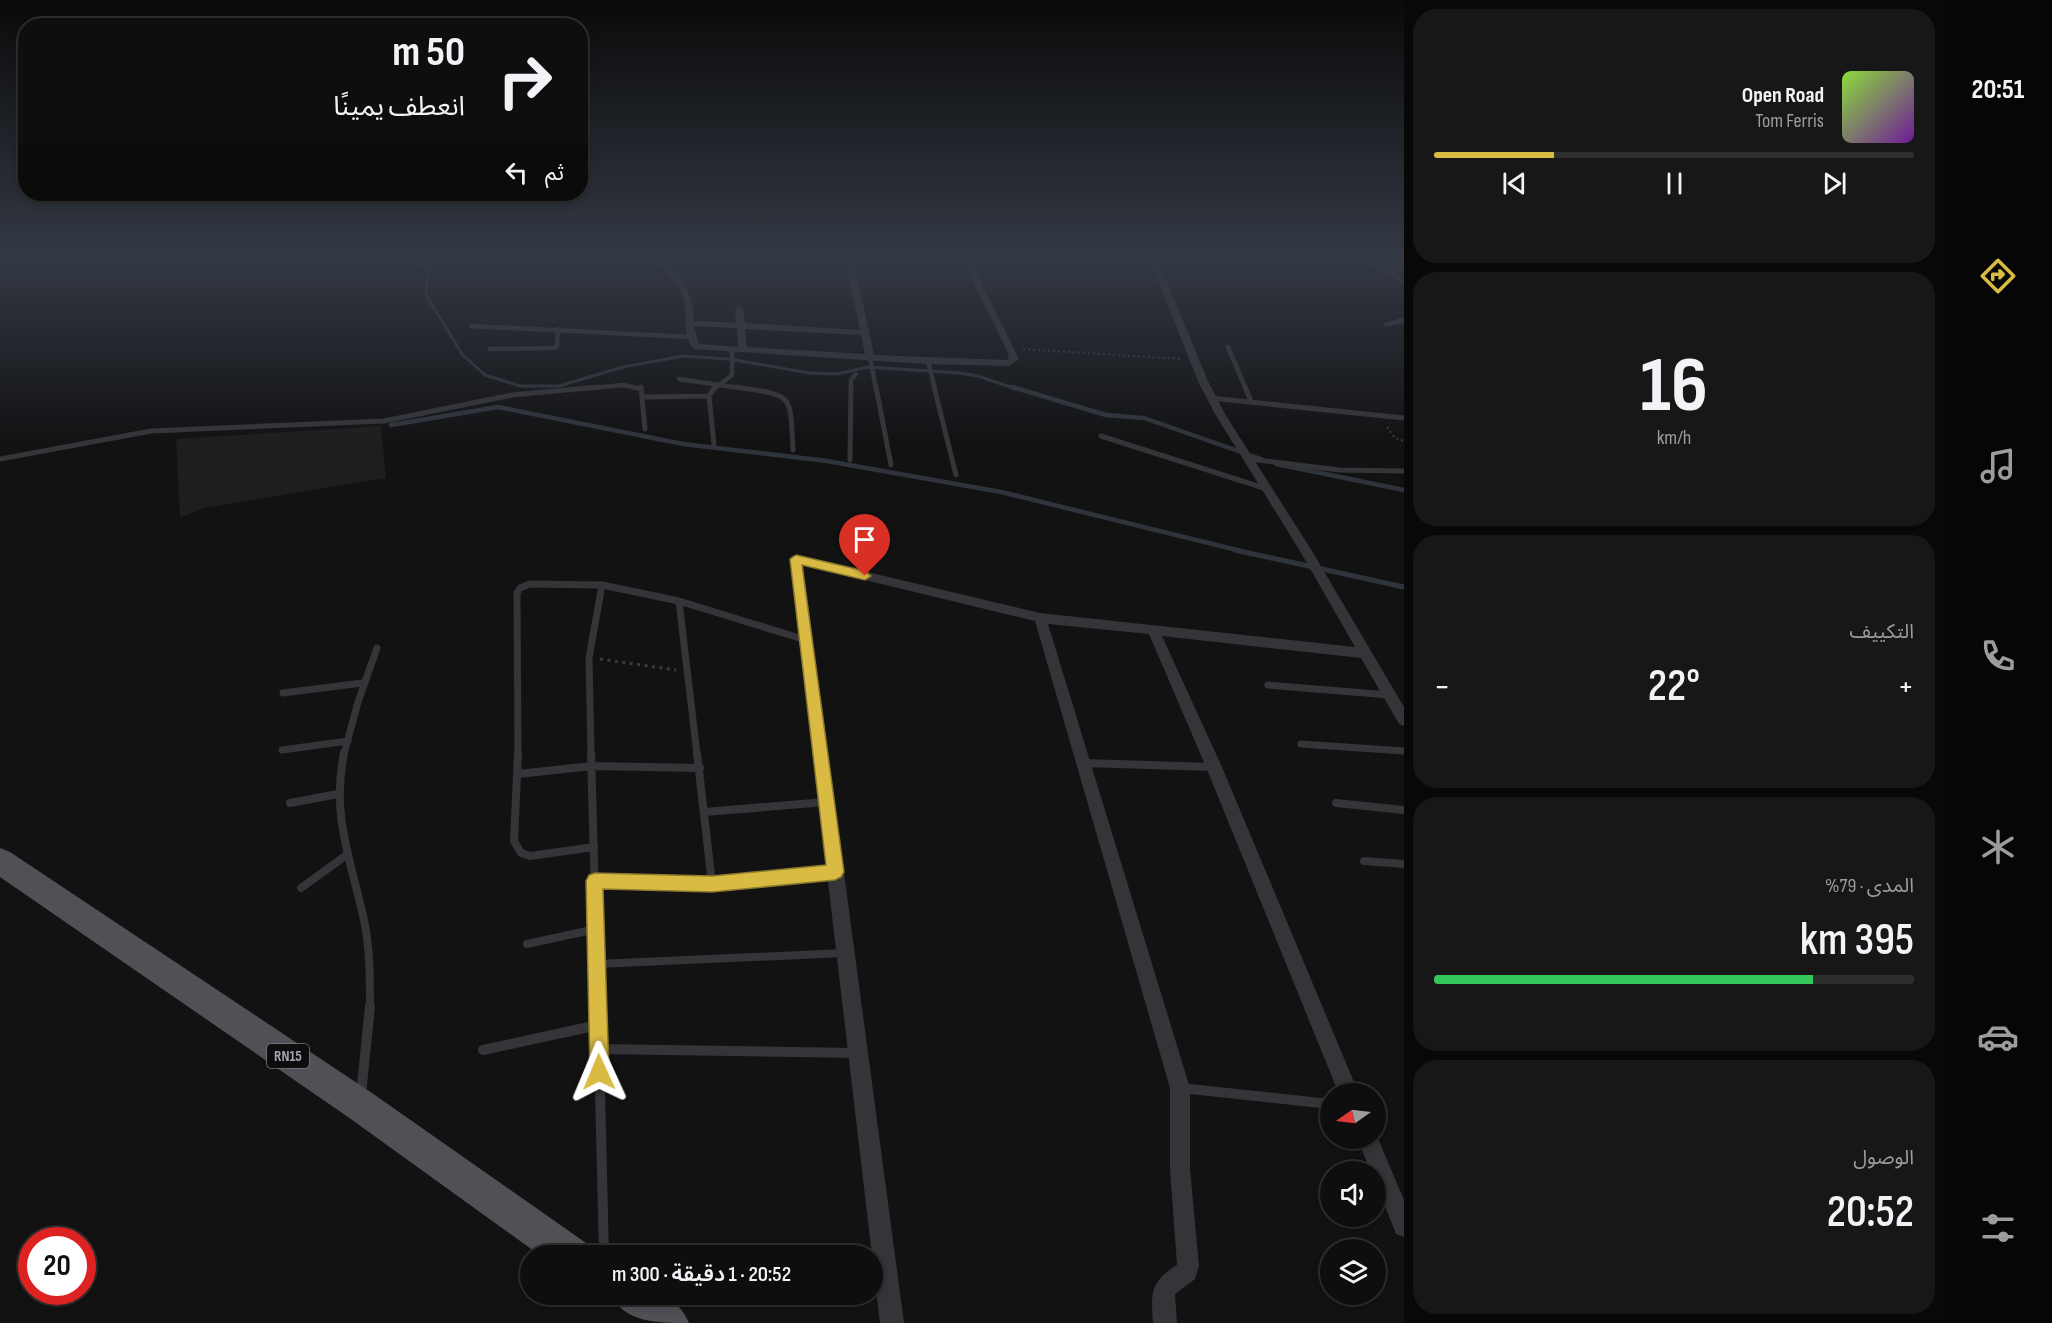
<!DOCTYPE html>
<html lang="ar">
<meta charset="utf-8">
<style>
body{margin:0;font-family:"Sofia Sans Condensed","Noto Sans Arabic",sans-serif;background:#171717;color:#f1f3f6;direction:rtl;height:100vh;display:flex;flex-direction:column;font-size:22px;white-space:nowrap}
*{box-sizing:border-box;margin:0}
p{font-size:20px;color:#9b9c9e}
.icon{flex:none;width:33px;height:33px;fill:none;stroke:currentColor;stroke-width:2;stroke-linecap:round;stroke-linejoin:round}
.map{position:relative;flex:1;overflow:hidden;direction:ltr}
.drawer{display:flex;flex-direction:column;gap:9px;padding:9px;background:#080808;width:540px}
.drawer>*{flex:none}
.guide{position:absolute;left:18px;top:18px;width:570px;height:183px;border-radius:24px;box-shadow:0 3px 9px #0003,0 0 0 2px #2e2e2e;direction:rtl;background:#0e0e0e;color:#f1f3f6;overflow:hidden}
.needle{width:39px;rotate:256deg}
.tools{position:absolute;left:1320px;top:1083px;display:grid;gap:12px}
.tools a{display:grid;place-items:center;width:66px;height:66px;border-radius:50%;background:#0e0e0e;box-shadow:0 3px 9px #0003,0 0 0 2px #2e2e2e;font-size:30px}
.speed{position:absolute;left:18px;top:1227px;display:flex;gap:12px;font-size:30px;font-weight:700;text-align:center}
.speed>*{display:grid;place-content:center;width:78px;height:78px;border-radius:50%;background:#0e0e0e;box-shadow:0 3px 9px #0003,0 0 0 2px #2e2e2e;line-height:1}
.speed .limit{border:9px solid #d22;background:#fff;color:#111}
.pin{position:absolute;display:grid;place-items:center;width:51px;height:51px;color:#fff;margin:-62px -26px;border-radius:50% 50% 50% 0;rotate:-45deg;box-shadow:0 0 6px #0007}
.pin .icon{rotate:45deg}
.me{position:absolute;width:66px;margin:-33px;rotate:359deg;stroke-linejoin:round;filter:drop-shadow(0 0 4px #0008)}
.turn{display:flex;align-items:center;gap:21px;height:126px;padding:0 24px;font-size:27px}
.turn .icon{width:78px;height:78px;stroke-width:2.5}
.turn b{display:block;font-size:42px;line-height:51px}
.then{display:flex;align-items:center;height:57px;padding:0 24px;background:#0003;gap:12px;font-size:22px}
.big{font-size:45px;font-weight:600;line-height:1.1}
.drawer .tile{flex:1;display:flex;flex-direction:column;justify-content:center;gap:9px;min-width:0;padding:0 21px;border-radius:24px;background:#171717}
.drawer .dial{align-items:center;gap:0}
.dial b{font-size:78px;line-height:1}
.song{display:flex;align-items:center;gap:18px}
.cover{width:72px;height:72px;border-radius:9px;background:linear-gradient(135deg,hsl(90 70% 55%),hsl(280 70% 35%))}
.played{height:6px;border-radius:3px;background:linear-gradient(90deg,#d9bb44 25%,#2e2e2e 25%)}
.keys{display:flex;justify-content:space-around;direction:ltr}
.heat{display:flex;justify-content:space-between;align-items:center;font-size:33px;direction:ltr}
.charge{height:9px;border-radius:4px;background:linear-gradient(90deg,#34c759 79%,#2e2e2e 0)}
.trip{position:absolute;left:520px;top:1245px;width:363px;height:60px;border-radius:30px;background:#0e0e0e;box-shadow:0 3px 9px #0003,0 0 0 2px #2e2e2e;font-weight:600;line-height:60px;text-align:center;direction:rtl}
main{display:flex;flex:1;min-height:0}
.tabs{display:flex;flex-direction:column;width:108px;justify-content:space-around;align-items:center;background:#060606;color:#9b9c9e}
.tabs .icon{width:42px;height:42px}
.tabs .on{color:#d9bb44}
.tabs b{font-size:27px;color:#f1f3f6}
.map>svg:first-child{display:block}
.built{fill:#1e1e20}
.lines{fill:none;stroke-linecap:round;stroke-linejoin:round}
.stream-far2{stroke:#2f343c;stroke-width:3}
.stream-far1{stroke:#2f343c;stroke-width:4.5}
.stream{stroke:#2f343c;stroke-width:5}
.path-far1{stroke:#3b3c40;stroke-width:2;stroke-dasharray:2 3;stroke-linecap:butt}
.path{stroke:#3b3c40;stroke-width:3;stroke-dasharray:3 4.5;stroke-linecap:butt}
.service-far4{stroke:#353539;stroke-width:4.5}
.service-far3{stroke:#353539;stroke-width:5}
.service-far2{stroke:#353539;stroke-width:7}
.service-far1{stroke:#353539;stroke-width:8}
.service{stroke:#353539;stroke-width:10}
.minor{fill:#353539;fill-rule:evenodd}
.primary{fill:#505056;fill-rule:evenodd}
.route{fill:#d9bb44;stroke:#8d7a2c;stroke-width:1.5}
.labels{text-anchor:middle;stroke-width:5;stroke-linejoin:round;paint-order:stroke}
.shield{fill:#0d0d0e;stroke:#777981;stroke-width:1.5}
.shield-label{font-size:15px;font-weight:bold;fill:#a5a7b2}
</style>
<main>
<nav class="tabs">
<b>20:51</b>
<svg class="icon on" aria-label="directions" viewBox="0 0 24 24"><path d="M12 3l9 9-9 9-9-9zM9 14v-3h6M13 9l2 2-2 2"/></svg>
<svg class="icon" aria-label="music" viewBox="0 0 24 24"><path d="M9 18V5l10-2v13"/><circle cx="6" cy="18" r="3"/><circle cx="16" cy="16" r="3"/></svg>
<svg class="icon" aria-label="phone" viewBox="0 0 24 24"><path d="M5 4h4l2 5-3 2q2 4 5 5l2-3 5 2v4C11 20 4 13 5 4z"/></svg>
<svg class="icon" aria-label="climate" viewBox="0 0 24 24"><path d="M12 3v18M4 7l16 10M4 17L20 7"/></svg>
<svg class="icon" aria-label="car" viewBox="0 0 24 24"><path d="M5 17H2v-5l4-1 3-4h7l3 4 3 1v5h-3M9 17h6M6 11h13"/><circle cx="7" cy="17" r="2"/><circle cx="17" cy="17" r="2"/></svg>
<svg class="icon" aria-label="filters" viewBox="0 0 24 24"><path d="M4 7h16M4 17h16"/><circle cx="9" cy="7" r="2"/><circle cx="15" cy="17" r="2"/></svg>
</nav>
<section class="drawer">
<div class="tile">
<div class="song"><i class="cover"></i><div><b>Open Road</b><p>Tom Ferris</p></div></div>
<div class="played"></div>
<div class="keys"><svg class="icon" aria-label="previous" viewBox="0 0 24 24"><path d="M18 5L8 12l10 7zM5 5v14"/></svg><svg class="icon" aria-label="pause" viewBox="0 0 24 24"><path d="M8 5v14M16 5v14"/></svg><svg class="icon" aria-label="next" viewBox="0 0 24 24"><path d="M6 5l10 7-10 7zM19 5v14"/></svg></div>
</div>
<div class="tile dial"><b>16</b><p>km/h</p></div>
<div class="tile"><p>التكييف</p>
<div class="heat"><a>−</a><b class="big">22°</b><a>+</a></div>
</div>
<div class="tile"><p>المدى · 79%</p><b class="big">395 km</b><div class="charge"></div></div>
<div class="tile"><p>الوصول</p><b class="big">20:52</b></div>
</section>
<div class="map">
<svg width="1404" height="1323" viewBox="0 0 1404 1323">
<rect width="100%" height="100%" fill="#121213"/>
<path class="built" d="M381 426 386 478 203 508 180 518 176 439Z"/>
<g class="lines">
<path class="stream-far2" d="M401 258 428 267 426 295 462 354 485 375 520 386H559L623 367 683 356 729 359 809 373 837 374 868 367 959 373 978 376 1016 389"/>
<path class="stream-far1" d="M1012 387 1106 415 1144 418 1261 459
M391 425 498 407 683 444 827 461 1001 492 1241 551
M1276 464 1404 490"/>
<path class="stream" d="M1235 550 1404 587"/>
<path class="path-far1" d="M1023 349 1181 359
M1387 427 1395 438 1404 441"/>
<path class="path" d="M600 659 676 670"/>
<path class="service-far4" d="M471 326 691 337
M1228 347 1246 389
M490 349 554 348 557 346 558 329
M870 357 876 389
M928 361 935 389
M679 379 746 389
M581 389 623 385 641 389
M714 389 732 375V349
M851 389V380L856 374"/>
<path class="service-far3" d="M641 387 645 429
M736 387C794 396 790 392 793 450
M876 387 891 465
M934 387 956 475
M1245 387 1251 401
M644 397 709 396
M1211 398 1404 418
M1101 436 1267 489
M714 444 709 396 715 387
M0 459 151 431 384 421 512 395 598 387
M1249 459 1339 470 1404 471
M850 460 851 387"/>
<path class="service-far2" d="M679 601 697 754
M1268 685 1389 695
M283 693 362 683
M1301 744 1404 751
M282 750 348 741
M344 754 358 702 377 648
M518 754 517 593 520 588 530 584 602 585 679 601 806 640
M591 754 589 658 602 585"/>
<path class="service-far1" d="M344 753C331 816 351 860 364 920 370 949 370 978 370 1007
M518 753 514 841 521 853 530 856 594 847
M591 753 598 1007
M697 753 712 884
M1084 763 1213 767
M518 774 592 766 700 768
M290 803 338 794
M1336 803 1404 810
M705 812 826 802
M1364 861 1404 864
M595 881 712 884 834 872
M301 888 348 854
M527 944 596 929
M597 964 845 953"/>
<path class="service" d="M598 1006 604 1256
M599 1049 856 1053
M483 1050 598 1025
M1181 1088 1330 1104
M361 1095 370 1006"/>
<path class="minor" d="M653 258H661C682 279 693 290 694 321L736 323 735 309 739 306 743 309 745 323 860 330 845 258H853L874 355 1007 360 1009 358 1006 348 961 258H969L1019 359 1009 366 928 364 693 349C682 332 688 314 683 297 678 280 664 270 653 258ZM694 326 737 328 738 347 699 344ZM745 329 861 335 865 354 747 347Z
M1149 258H1157L1208 381 1225 414 1312 551 1404 707V726L1399 724 1361 658 1162 636 1222 767 1359 1094H1339L1206 767 1149 634 1048 624 1190 1088V1169L1199 1266 1195 1279 1175 1294 1177 1323H1153C1151 1293 1150 1282 1177 1265L1170 1169V1088L1035 621 803 565 904 1323H880L790 559 792 556 796 555 1040 613 1355 647 1300 551 1215 414 1198 381Z
M1354 258H1364L1386 269 1404 266V270L1393 273 1404 278V283Z
M1404 317V323L1386 327 1382 324Z
M1376 1134 1404 1200V1237L1396 1234 1376 1183V1172H1371L1357 1138H1376Z"/>
<path class="primary" d="M0 848 10 852 372 1093 586 1243 591 1256H541L348 1117 0 877Z
M610 1294C643 1294 674 1287 689 1323 657 1323 625 1323 610 1294Z"/>
</g>
<linearGradient id="sky" x2="0" y2="1"><stop stop-color="#0a0a0a"/><stop offset="0.58" stop-color="#333944"/><stop offset="1" stop-color="#333944" stop-opacity="0"/></linearGradient>
<rect width="1404" height="443" fill="url(#sky)"/>
<path class="route" d="M796 555 865 571 871 576 865 580 802 565 844 872 841 877 835 880 712 892 603 889 609 1072 606 1079 599 1082 592 1079 590 1072 586 881 589 875 595 873 712 876 826 865 790 559Z"/>
<g class="labels">
<rect class="shield" x="267" y="1044" width="42" height="24" rx="4.5"/>
<g class="shield-label">
<text x="288" y="1061">RN15</text>
</g>
</g>
</svg>
<div class="tools">
<a><svg class="needle" viewBox="-14 -14 28 28"><path d="M0-13l5 13h-10z" fill="#e53935"/><path d="M0 13l5-13h-10z" fill="#9b9c9e"/></svg></a>
<a><svg class="icon" aria-label="sound" viewBox="0 0 24 24"><path d="M4 9h4l5-4v14l-5-4H4zM17 9q2 3 0 6"/></svg></a>
<a><svg class="icon" aria-label="layers" viewBox="0 0 24 24"><path d="M12 4l9 5-9 5-9-5zM3 14l9 5 9-5"/></svg></a>
</div>
<div class="speed"><div class="limit">20</div></div>
<div class="pin" style="left:865px;top:576px;background:#d93025"><svg class="icon" aria-label="arrive" viewBox="0 0 24 24"><path d="M6 21V4h12l-3 4 3 4H6"/></svg></div>
<svg class="me" style="left:599px;top:1072px" viewBox="-20 -20 40 40"><path d="M0-17L14 15 0 8-14 15z" fill="#d9bb44" stroke="#fff" stroke-width="4"/></svg>
<div class="trip">20:52 · 1 دقيقة · 300 m</div>
<div class="guide">
<div class="turn"><svg class="icon" aria-label="right" viewBox="0 0 24 24"><path d="M7 20v-9h11M14 6l5 5-5 5"/></svg><div><b>50 m</b>انعطف يمينًا</div></div>
<div class="then">ثم<svg class="icon" aria-label="left" viewBox="0 0 24 24"><path d="M17 20v-9H6M10 6l-5 5 5 5"/></svg></div>
</div>
</div>
</main>
